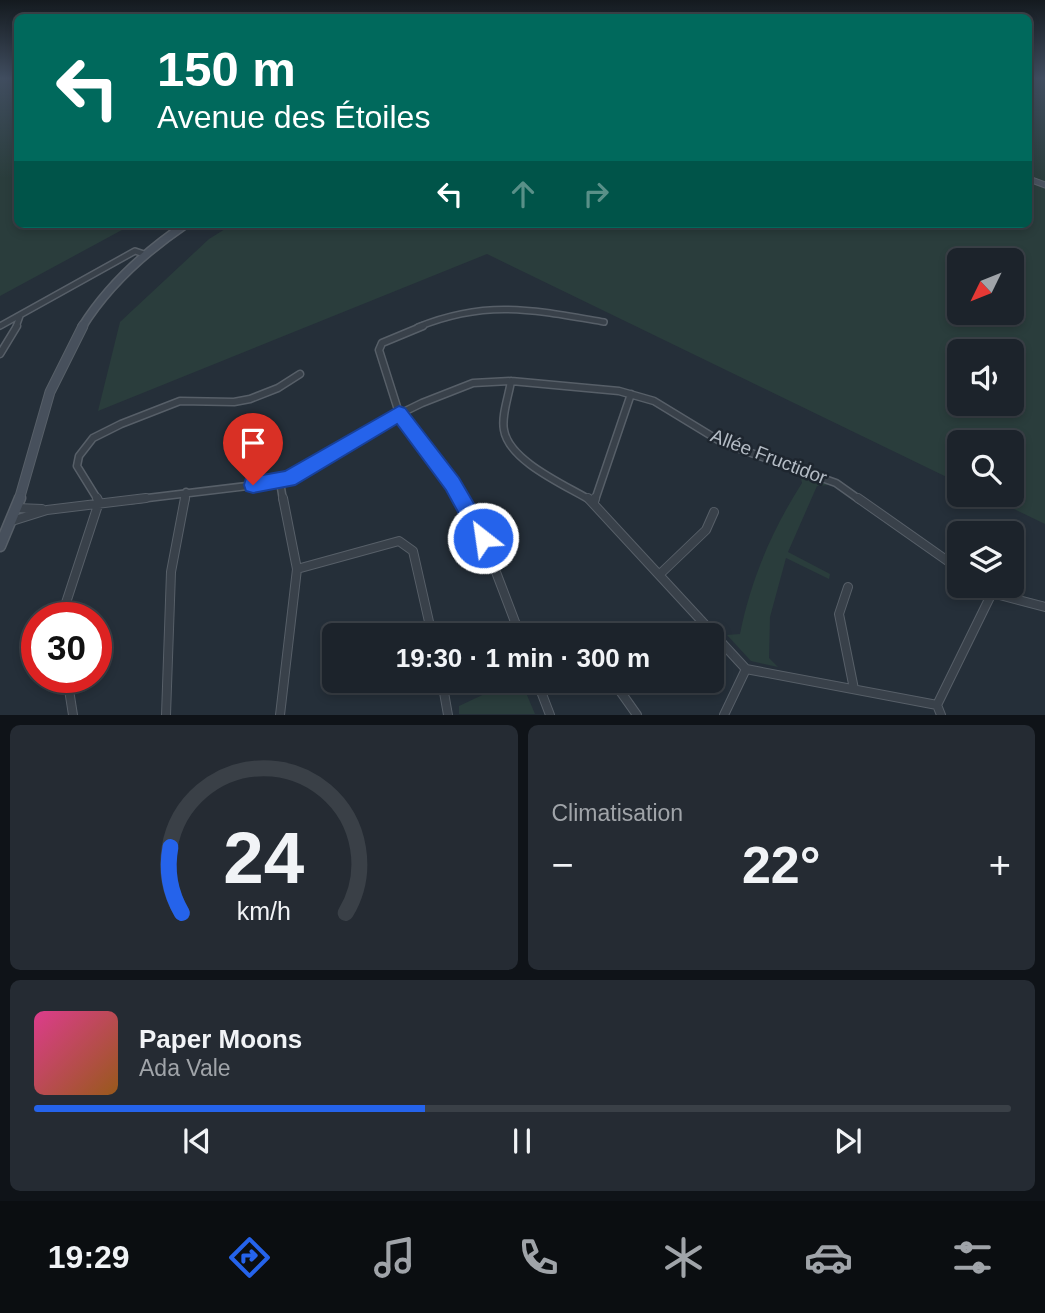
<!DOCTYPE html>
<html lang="fr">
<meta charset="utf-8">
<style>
body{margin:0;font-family:Helvetica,sans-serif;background:#252b33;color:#f1f3f6;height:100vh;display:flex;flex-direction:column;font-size:26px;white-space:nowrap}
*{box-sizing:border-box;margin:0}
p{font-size:23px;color:#a0a4a9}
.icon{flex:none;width:38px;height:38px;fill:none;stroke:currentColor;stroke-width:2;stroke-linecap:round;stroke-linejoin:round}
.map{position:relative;height:715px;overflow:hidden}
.panel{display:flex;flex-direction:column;gap:10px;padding:10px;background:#0f1318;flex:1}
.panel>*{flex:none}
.hud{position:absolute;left:14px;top:14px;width:1018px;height:214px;border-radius:10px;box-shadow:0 4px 10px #0003,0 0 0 2px #3a4047;background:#00695c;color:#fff;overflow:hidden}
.needle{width:46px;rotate:227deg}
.tools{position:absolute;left:947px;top:248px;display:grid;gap:14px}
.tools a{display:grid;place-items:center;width:77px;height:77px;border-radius:10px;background:#1c232b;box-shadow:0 4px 10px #0003,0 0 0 2px #3a4047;font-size:35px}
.speed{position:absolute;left:21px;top:602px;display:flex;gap:14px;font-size:35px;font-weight:700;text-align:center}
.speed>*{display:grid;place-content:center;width:91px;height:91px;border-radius:50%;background:#1c232b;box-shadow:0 4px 10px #0003,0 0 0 2px #3a4047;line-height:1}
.speed .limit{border:10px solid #d22;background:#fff;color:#111}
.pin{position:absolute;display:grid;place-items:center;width:60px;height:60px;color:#fff;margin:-72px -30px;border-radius:50% 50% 50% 0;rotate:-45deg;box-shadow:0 0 7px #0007}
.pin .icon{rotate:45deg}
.me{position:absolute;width:77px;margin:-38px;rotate:330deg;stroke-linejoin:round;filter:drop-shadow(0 0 5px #0008)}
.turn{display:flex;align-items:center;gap:24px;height:147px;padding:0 28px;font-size:32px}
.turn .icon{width:91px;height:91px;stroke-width:2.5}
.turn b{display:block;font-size:49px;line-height:60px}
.lanes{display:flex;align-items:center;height:66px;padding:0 28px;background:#0003;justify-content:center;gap:35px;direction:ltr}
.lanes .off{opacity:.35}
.big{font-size:52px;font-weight:700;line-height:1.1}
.panel .widget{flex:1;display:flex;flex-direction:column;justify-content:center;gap:10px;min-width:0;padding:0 24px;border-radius:10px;background:#252b33}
.panel .dial{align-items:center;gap:0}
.dial svg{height:182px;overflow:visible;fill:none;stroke:#3a4047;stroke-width:7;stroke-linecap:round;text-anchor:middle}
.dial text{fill:#f1f3f6;stroke:none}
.song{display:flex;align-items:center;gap:21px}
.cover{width:84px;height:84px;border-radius:10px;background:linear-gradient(135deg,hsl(330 70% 55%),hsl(30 70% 35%))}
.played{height:7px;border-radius:4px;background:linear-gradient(90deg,#2563eb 40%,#3a4047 40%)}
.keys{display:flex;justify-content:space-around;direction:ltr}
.heat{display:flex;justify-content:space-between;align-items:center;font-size:38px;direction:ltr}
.panel .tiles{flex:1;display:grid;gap:10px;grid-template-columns:1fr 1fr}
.widget:last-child{grid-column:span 2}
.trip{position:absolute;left:322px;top:623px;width:402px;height:70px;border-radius:10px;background:#1c232b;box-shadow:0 4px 10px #0003,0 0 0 2px #3a4047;font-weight:700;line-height:70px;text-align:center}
.dock{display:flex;height:112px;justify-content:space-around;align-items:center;background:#0b0e11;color:#a0a4a9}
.dock .icon{width:49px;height:49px}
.dock .on{color:#2563eb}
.dock b{font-size:32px;color:#f1f3f6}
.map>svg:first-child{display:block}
.green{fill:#2a3d3c;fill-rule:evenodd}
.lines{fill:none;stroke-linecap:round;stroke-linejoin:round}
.minor-far2-casing{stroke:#575f68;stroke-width:8}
.minor-far1-casing{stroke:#575f68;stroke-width:9}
.minor-casing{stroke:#575f68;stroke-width:10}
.secondary-far3-casing{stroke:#575f68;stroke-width:7}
.secondary-far2-casing{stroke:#575f68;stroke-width:10}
.secondary-far1-casing{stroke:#575f68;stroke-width:11}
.secondary-casing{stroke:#575f68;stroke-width:13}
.minor-far2{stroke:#39414a;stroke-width:5}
.minor-far1{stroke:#39414a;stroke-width:6}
.minor{stroke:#39414a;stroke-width:8}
.secondary-far3{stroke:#47505c;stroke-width:5}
.secondary-far2{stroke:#47505c;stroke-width:7}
.secondary-far1{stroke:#47505c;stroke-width:9}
.secondary{stroke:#47505c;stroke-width:10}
.route{fill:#2563eb;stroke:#184099;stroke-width:2}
.labels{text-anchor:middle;stroke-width:5;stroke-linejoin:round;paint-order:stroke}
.street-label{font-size:19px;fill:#b4bcc5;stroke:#1e262f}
</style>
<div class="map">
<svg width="1045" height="715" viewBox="0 0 1045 715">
<rect width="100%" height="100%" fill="#252f39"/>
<path class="green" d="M0 78H17L18 224H133L0 296Z
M1029 78H1045V524L985 495H1012V443H959V483L487 254 98 411 120 322 209 239 233 224H1029ZM959 261H1012V313H959ZM959 352H1012V404H959Z
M800 474 829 485 817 486 788 552 830 574 829 579 786 558 770 617 769 658 778 667 751 661 727 635 740 634C751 579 772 530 802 483Z
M512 681H521L535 714H459V706Z"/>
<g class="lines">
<g class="minor-far2-casing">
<path id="minor-far2" d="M0 326 135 251 144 254
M16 327 20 316
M418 327C487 299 534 310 604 322"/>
</g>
<g class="minor-far1-casing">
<path id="minor-far1" d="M423 326 382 343 379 350 399 413 453 484 462 500
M0 354 17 326
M511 381C509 395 501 416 504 430 509 461 565 485 590 500
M280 482 283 500
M98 500 77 466 79 456 93 438 121 424 180 401 234 402 250 399 278 388 300 374
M131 500 280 482 381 423 422 403 473 383 511 381 619 391 654 401 723 443 836 483 860 500
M185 500 186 492
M595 500 631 394"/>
</g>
<g class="minor-casing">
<path id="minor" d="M461 498 483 538 520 635
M588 498 746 669 937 705
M858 498 959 569
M594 502 595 498
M17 508 42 509
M12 521 47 510 146 498
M297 569 399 541 413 551 432 635
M660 574 706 530 714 512
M983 586 992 593 1045 607
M848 587 839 614 854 689
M61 618 99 502 97 498
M67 677 73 715
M442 681 448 715
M537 681 550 715
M613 681 637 715
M166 715 171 572 185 498
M280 715 297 569 283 498
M724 715 746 669
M941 715 937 705 992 593"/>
</g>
<g class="secondary-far3-casing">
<path id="secondary-far3" d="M1029 179 1045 185"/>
</g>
<g class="secondary-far2-casing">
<path id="secondary-far2" d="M82 327C108 285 145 252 186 224"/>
</g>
<g class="secondary-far1-casing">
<path id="secondary-far1" d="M19 500 50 392 83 326"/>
</g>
<g class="secondary-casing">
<path id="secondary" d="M0 546 20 498"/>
</g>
<use href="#minor-far2" class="minor-far2"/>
<use href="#minor-far1" class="minor-far1"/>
<use href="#minor" class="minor"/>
<use href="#secondary-far3" class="secondary-far3"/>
<use href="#secondary-far2" class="secondary-far2"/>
<use href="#secondary-far1" class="secondary-far1"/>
<use href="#secondary" class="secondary"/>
</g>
<linearGradient id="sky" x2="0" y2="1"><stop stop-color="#141a1f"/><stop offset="0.44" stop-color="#404d5f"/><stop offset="1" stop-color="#404d5f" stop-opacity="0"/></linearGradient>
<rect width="1045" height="178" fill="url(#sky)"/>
<path class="route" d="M399 406 405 408 459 478 490 531 493 538 490 545 483 547 476 545 446 490 397 424 295 485 253 493 246 491 244 485 246 478 285 471Z"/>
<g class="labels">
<g class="street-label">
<text transform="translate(769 456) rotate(21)" y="7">Allée Fructidor</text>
</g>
</g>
</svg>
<div class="tools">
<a><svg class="needle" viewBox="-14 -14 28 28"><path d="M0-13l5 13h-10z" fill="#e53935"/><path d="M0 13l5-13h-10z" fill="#a0a4a9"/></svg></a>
<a><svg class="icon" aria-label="sound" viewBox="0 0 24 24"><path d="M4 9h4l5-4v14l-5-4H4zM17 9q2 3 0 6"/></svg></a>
<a><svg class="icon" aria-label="search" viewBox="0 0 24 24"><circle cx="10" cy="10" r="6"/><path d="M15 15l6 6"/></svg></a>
<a><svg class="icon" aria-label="layers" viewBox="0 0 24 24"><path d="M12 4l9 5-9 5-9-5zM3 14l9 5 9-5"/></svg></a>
</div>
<div class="speed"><div class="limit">30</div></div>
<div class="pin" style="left:253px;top:485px;background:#d93025"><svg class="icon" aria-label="arrive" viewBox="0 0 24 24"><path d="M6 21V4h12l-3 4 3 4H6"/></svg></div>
<svg class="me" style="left:483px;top:538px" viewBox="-20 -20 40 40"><circle r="17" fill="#2563eb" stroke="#fff" stroke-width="3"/><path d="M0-11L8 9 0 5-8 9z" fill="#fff"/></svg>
<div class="trip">19:30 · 1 min · 300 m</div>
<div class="hud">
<div class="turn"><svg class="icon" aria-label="left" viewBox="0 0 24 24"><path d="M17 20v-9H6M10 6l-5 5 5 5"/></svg><div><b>150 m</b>Avenue des Étoiles</div></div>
<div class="lanes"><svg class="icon" aria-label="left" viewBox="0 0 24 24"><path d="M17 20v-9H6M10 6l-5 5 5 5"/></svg><svg class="icon off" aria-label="ahead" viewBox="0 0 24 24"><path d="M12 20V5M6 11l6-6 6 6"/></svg><svg class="icon off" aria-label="right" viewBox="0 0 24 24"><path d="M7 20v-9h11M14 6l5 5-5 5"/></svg></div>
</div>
</div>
<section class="panel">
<div class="tiles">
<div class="widget dial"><svg viewBox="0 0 100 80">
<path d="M14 69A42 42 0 1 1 86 69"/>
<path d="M14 69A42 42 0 0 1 9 40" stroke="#2563eb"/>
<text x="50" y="56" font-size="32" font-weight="700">24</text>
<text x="50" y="72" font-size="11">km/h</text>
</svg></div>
<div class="widget"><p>Climatisation</p>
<div class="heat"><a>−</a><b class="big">22°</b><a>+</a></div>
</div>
<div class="widget">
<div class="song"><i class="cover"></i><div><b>Paper Moons</b><p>Ada Vale</p></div></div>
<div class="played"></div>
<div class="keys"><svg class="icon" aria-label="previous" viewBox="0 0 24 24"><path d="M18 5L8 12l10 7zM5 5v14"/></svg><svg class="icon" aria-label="pause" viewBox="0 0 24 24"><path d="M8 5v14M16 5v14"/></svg><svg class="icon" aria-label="next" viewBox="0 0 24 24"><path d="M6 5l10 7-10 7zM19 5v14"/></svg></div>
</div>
</div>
</section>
<nav class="dock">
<b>19:29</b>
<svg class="icon on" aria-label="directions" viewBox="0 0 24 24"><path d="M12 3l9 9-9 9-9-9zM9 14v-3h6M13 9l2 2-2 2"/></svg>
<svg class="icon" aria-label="music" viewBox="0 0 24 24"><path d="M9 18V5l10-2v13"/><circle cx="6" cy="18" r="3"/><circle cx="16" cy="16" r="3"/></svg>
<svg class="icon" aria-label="phone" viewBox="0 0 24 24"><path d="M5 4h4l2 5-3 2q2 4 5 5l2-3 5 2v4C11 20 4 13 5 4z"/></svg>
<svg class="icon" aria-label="climate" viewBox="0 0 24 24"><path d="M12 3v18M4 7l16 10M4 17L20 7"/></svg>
<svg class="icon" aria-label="car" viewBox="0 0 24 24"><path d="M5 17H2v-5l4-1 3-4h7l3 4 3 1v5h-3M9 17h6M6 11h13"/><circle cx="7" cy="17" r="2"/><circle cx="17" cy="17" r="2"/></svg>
<svg class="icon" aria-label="filters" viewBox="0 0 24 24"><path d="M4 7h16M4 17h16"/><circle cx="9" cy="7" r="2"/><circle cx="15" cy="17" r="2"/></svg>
</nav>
